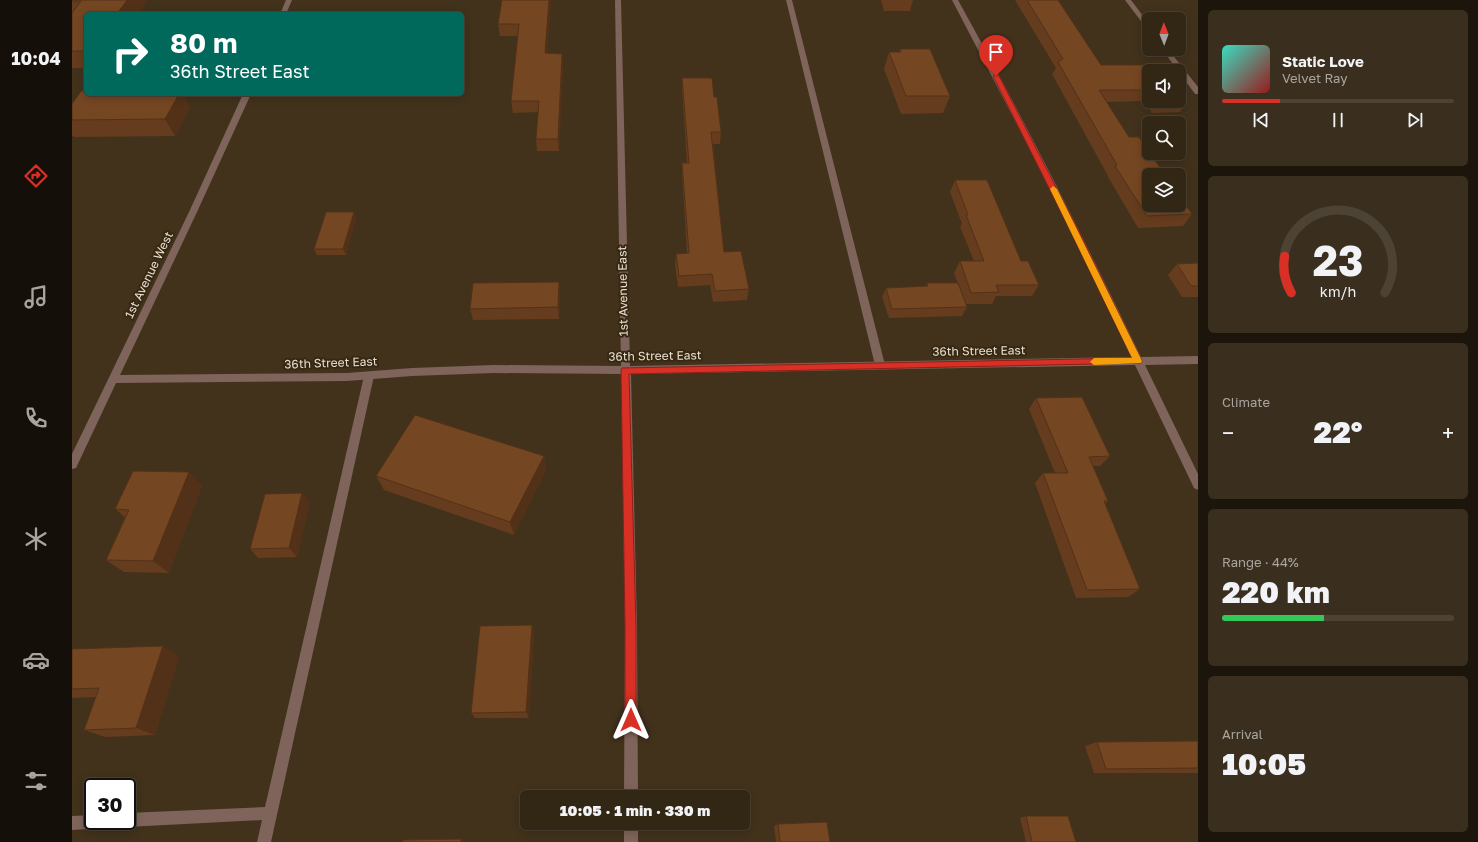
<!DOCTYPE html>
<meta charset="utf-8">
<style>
body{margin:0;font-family:"Golos Text",sans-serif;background:#3a2e1e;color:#f1f3f6;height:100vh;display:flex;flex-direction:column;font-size:15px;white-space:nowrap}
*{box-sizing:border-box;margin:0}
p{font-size:13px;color:#a8a5a0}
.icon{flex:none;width:22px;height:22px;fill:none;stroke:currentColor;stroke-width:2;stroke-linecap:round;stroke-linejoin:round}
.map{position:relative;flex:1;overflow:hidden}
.drawer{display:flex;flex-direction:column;gap:10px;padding:10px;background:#1c150c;width:280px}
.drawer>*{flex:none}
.hud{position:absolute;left:12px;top:12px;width:380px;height:84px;border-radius:6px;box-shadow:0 2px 10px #0003,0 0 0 1px #4d4334;background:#00695c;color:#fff;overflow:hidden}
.needle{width:26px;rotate:359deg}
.controls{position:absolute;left:1070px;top:12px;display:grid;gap:8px}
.controls a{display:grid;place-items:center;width:44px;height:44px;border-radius:6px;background:#322615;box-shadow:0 2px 10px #0003,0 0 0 1px #4d4334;font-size:20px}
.speed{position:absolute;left:12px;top:778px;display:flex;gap:8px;font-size:20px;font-weight:700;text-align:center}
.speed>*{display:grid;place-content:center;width:52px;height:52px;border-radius:50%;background:#322615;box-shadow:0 2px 10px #0003,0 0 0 1px #4d4334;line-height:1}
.speed .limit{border:2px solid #111;border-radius:6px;background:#fff;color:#111}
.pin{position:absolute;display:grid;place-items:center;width:34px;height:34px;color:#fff;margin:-41px -17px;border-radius:50% 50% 50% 0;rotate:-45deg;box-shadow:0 0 4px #0007}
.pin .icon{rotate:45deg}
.me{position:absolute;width:44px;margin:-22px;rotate:0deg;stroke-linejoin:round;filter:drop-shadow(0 0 3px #0008)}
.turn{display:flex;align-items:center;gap:14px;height:84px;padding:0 20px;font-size:18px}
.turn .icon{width:52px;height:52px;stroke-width:2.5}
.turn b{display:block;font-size:28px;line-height:34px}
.big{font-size:30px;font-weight:800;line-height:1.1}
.drawer .card{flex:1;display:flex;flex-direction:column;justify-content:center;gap:6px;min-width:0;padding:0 14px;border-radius:6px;background:#3a2e1e}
.drawer .dial{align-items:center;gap:0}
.dial svg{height:104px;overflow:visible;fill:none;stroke:#4d4334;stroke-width:7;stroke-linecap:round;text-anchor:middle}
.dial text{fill:#f1f3f6;stroke:none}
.song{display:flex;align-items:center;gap:12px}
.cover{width:48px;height:48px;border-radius:6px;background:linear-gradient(135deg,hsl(170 70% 55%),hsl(0 70% 35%))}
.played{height:4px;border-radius:2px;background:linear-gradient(90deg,#d93025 25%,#4d4334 25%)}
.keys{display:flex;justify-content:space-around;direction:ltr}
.heat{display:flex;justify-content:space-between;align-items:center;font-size:22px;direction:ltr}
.charge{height:6px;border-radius:3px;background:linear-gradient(90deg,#34c759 44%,#4d4334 0)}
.trip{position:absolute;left:448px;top:790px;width:230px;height:40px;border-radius:6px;background:#322615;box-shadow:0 2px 10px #0003,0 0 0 1px #4d4334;font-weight:800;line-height:40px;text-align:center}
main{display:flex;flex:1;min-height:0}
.tab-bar{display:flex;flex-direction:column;width:72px;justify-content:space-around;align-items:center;background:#140f08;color:#a8a5a0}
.tab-bar .icon{width:28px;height:28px}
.tab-bar .current{color:#d93025}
.tab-bar b{font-size:18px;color:#f1f3f6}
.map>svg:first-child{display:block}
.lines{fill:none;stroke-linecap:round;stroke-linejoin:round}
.lane{fill:#7f645b;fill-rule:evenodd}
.street{fill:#7f645b;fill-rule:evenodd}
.wall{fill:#653c1d}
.shaded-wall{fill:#523118}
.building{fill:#754622;stroke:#523118}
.route{fill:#d93025;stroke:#8d1f18}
.slow{fill:#f59e0b}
.labels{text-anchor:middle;stroke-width:4;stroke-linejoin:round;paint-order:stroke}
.street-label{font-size:12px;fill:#e8ded1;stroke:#372812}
</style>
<main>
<nav class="tab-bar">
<b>10:04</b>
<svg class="icon current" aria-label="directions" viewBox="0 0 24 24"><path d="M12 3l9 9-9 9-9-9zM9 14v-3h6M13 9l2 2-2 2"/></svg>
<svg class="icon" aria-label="music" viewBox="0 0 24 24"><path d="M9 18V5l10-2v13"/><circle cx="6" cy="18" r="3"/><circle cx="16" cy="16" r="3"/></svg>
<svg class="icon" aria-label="phone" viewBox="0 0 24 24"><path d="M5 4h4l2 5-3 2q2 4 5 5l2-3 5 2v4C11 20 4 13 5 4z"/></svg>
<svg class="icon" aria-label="climate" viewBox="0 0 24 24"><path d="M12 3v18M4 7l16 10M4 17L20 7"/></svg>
<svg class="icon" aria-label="car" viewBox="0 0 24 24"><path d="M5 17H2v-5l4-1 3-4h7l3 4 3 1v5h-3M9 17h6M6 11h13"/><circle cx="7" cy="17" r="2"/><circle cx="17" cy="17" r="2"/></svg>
<svg class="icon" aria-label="filters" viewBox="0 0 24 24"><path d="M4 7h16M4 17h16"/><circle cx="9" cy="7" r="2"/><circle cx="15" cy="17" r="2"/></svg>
</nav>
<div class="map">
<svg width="1126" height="842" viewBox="0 0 1126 842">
<rect width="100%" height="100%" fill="#42321c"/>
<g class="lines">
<path class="lane" d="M714 0H720L813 365 811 368H805L803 365Z
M1053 0H1059L1077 24V30L1075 29Z
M1090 49H1096L1126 87V94H1123Z
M297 372 300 373 302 376 199 842H185L190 820 55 827 50 825 49 821H55V813L193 807 292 376 294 373Z
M21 815V821H42L40 826 35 828 0 830V816Z"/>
<path class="street" d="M214 0H220L214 14H208Z
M543 0H549L558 366 1060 357 974 180 880 0H886C951 117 1011 237 1069 357L1126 356V364L1073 365 1126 474V490L1122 488 1063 365 559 374 565 626 566 797H552L553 626 549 374 421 373 340 376 275 381 44 383 4 468 0 469V454L117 212 171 94H179L125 212 48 375 275 373 340 368 421 365 549 366Z
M552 823H566V842H552Z"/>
</g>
<path class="wall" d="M0 0H75L66 14H14V68H0Z
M430 0H479L475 53 490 54 491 65 487 151H465L464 139 466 112 441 113 439 101 446 36H428L426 24Z
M809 0H841L838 11H812Z
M943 0H986L1029 65 1077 71V101H1107V87L1116 100 1108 112 1080 113 1072 101 1035 102 1057 137 1120 214 1111 226 1066 228 1036 177V176L980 74 984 68Z
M828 49 878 96 871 113 829 114 812 69 817 52H827Z
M610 78 642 97 649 132 648 144H641L652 252 677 289 675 300 641 302 638 285 606 287 603 265 604 254 615 253 610 174V163H615L610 89Z
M0 104 118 107 103 136 2 137 0 135Z
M883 180 949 261 967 285 960 296H924L920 304H893L895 307 890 316 817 318 810 297 814 288 854 287 855 283 888 288 882 273 888 261H902L888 227 890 224 878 192Z
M282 212 284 218 274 255H245L242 249Z
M1126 263V297H1110L1096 275 1105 264Z
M487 282 488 293 487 319 401 320 398 309Z
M964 398 1038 456 1028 466H1021L1036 501 1033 504 1068 589 1056 597 1004 598 963 483 971 473H983L957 409Z
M472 456 474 470 442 535 312 490 304 476Z
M117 472 130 486 97 573 52 572 34 560 53 517 43 509Z
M238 502 225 557 186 558 178 549Z
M460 625 462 633 457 718H403L399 713Z
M0 649 107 656 83 735 33 737 12 730 24 697 0 698Z
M1126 741V773H1022L1013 746 1025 742Z
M954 816 1004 842H954L948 818Z
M706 824 758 842H704L702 826Z"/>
<path class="shaded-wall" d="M55 0H75L66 14H45Z
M477 0H479L474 64 473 53Z
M490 54 491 65 487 151 486 139Z
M107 94H111L118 107 103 136 93 119Z
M282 212 284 218 274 255 271 249Z
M487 282 488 293 487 319 486 307Z
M472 456 474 470 442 535 438 522Z
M117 472 130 486 97 573 81 561Z
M230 493 238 502 225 557 217 548Z
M460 625 462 633 457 718 454 712Z
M91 646 107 656 83 735 64 728Z
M389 839 394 841V842H389Z"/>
<path class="building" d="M0 0H55L45 14H14V51H0V13L9 1H0Z
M430 0H477L473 53 490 54 486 139H464L467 101H439L447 24H426Z
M955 0H986L1029 65H1091L1095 71H1077V90H1027L1057 137H1067L1077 152V153H1078L1093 175H1077V205H1107V195L1120 214 1075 216 1043 166 1045 165 986 62 991 59Z
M828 49H858L878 96H834L817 52H829Z
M610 78H640L642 97H645L649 132H639L652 252 669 251 677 289 643 291 640 274 607 276 604 254 617 253 610 163H617Z
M1107 87 1116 100H1107Z
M9 91H14V94H107L93 119 0 120V104Z
M883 180H915L949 261H956L967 285H924L927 292 899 293 888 261H912L894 215H896Z
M254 212H282L271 249H242Z
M1126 263V286H1119L1105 264Z
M487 282 486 307 398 309 401 283Z
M855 283H886L895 307 820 309 814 288 856 286Z
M1010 397 1038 456 1017 457 1036 501H1032L1068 589 1015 590 971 473H996L964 398Z
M343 415 472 456 438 522 304 476Z
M61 471 117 472 81 561 34 560 57 510 43 509Z
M230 493 217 548 178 549 193 494Z
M460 625 454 712 399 713 408 626Z
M91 646 64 728 12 730 27 688 0 689V649Z
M1126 741V768L1034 769 1025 742Z
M954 816H996L1004 842H960Z
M755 822 758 842H708L706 824Z
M389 839V842H330L331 840Z"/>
<path class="route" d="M924 74 927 76 1006 230 1070 361 1069 363 557 374 564 626V720L563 724 559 725 555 724 553 720V626L549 370 550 368 1060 358 998 230 921 76Z"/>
<path class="slow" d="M981 186 985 189 1070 361 1069 363 1022 365 1018 362 1022 358H1060L978 189Z"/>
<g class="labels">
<g class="street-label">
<text transform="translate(77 275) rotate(-64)" y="4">1st Avenue West</text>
<text transform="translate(551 291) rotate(-91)" y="4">1st Avenue East</text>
<text transform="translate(907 351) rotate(-1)" y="4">36th Street East</text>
<text transform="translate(583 356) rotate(-1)" y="4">36th Street East</text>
<text transform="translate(259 363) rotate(-2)" y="4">36th Street East</text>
</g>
</g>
</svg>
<div class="controls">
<a><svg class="needle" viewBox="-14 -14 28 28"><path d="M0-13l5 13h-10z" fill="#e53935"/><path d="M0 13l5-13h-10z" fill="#a8a5a0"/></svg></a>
<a><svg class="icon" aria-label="sound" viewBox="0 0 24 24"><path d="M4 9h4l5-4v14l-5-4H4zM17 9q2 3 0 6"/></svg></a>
<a><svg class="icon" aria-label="search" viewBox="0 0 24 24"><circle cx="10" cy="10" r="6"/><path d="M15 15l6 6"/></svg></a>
<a><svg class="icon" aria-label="layers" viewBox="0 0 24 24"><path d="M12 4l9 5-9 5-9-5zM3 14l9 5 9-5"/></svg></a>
</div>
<div class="speed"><div class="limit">30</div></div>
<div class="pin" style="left:924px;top:76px;background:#d93025"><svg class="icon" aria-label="arrive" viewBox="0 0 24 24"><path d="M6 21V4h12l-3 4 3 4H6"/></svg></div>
<svg class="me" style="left:559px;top:720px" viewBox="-20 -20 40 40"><path d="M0-17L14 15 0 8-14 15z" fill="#d93025" stroke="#fff" stroke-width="4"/></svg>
<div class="trip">10:05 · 1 min · 330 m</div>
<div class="hud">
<div class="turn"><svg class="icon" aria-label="right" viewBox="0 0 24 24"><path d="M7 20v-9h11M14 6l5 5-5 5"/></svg><div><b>80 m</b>36th Street East</div></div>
</div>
</div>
<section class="drawer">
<div class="card">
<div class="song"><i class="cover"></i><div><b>Static Love</b><p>Velvet Ray</p></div></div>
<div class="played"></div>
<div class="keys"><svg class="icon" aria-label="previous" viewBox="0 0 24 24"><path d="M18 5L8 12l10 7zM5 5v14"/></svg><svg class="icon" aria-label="pause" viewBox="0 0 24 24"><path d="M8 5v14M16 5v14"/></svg><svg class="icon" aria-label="next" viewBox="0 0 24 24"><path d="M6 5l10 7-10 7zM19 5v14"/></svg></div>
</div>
<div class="card dial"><svg viewBox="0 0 100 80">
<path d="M14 69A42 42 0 1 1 86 69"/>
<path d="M14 69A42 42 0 0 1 9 41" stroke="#d93025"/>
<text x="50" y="56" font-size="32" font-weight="700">23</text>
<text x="50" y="72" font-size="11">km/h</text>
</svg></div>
<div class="card"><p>Climate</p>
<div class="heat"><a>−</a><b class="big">22°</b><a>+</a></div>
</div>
<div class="card"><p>Range · 44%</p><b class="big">220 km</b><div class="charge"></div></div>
<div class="card"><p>Arrival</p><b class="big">10:05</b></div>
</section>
</main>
